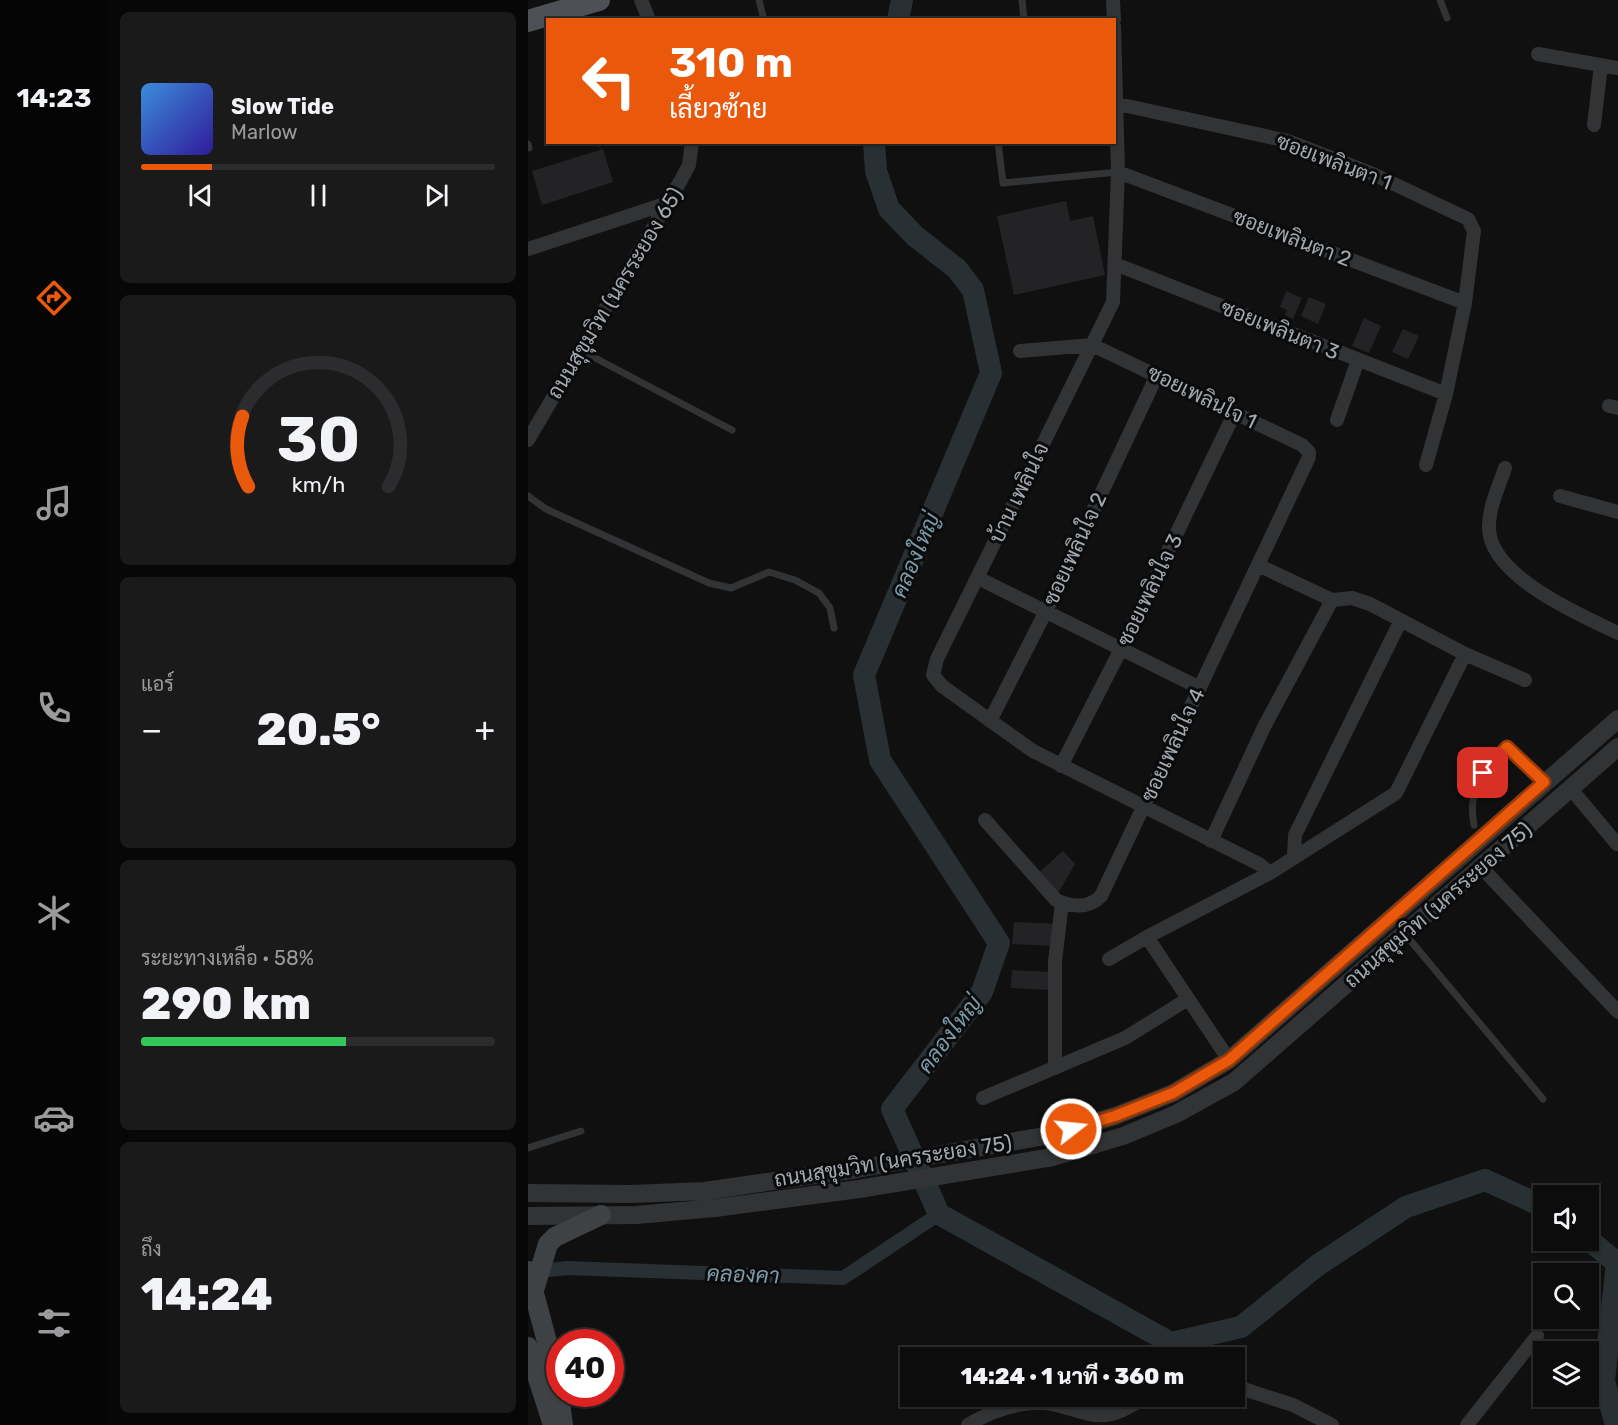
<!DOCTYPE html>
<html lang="th">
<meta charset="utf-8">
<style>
body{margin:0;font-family:Rubik,Sarabun,sans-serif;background:#1a1a1b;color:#f1f3f6;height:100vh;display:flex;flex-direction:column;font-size:22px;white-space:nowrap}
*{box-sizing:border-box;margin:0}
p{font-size:20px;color:#9a9b9d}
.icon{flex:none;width:33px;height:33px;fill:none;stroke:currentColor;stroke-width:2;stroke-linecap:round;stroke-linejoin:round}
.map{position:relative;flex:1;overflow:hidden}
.panel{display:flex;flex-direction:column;gap:12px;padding:12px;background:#070707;width:420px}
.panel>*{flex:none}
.top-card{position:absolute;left:18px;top:18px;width:570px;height:126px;border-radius:0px;box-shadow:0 2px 4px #0004,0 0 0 2px #2c2c2e;background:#ea580c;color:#fff;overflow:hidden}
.fabs{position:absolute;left:1005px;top:1185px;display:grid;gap:12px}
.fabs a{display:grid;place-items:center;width:66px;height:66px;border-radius:0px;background:#0c0c0d;box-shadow:0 2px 4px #0004,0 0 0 2px #2c2c2e;font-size:30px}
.speed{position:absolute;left:18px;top:1329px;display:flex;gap:12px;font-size:30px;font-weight:700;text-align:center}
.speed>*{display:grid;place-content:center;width:78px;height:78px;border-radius:50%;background:#0c0c0d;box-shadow:0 2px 4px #0004,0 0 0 2px #2c2c2e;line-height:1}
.speed .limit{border:9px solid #d22;background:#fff;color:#111}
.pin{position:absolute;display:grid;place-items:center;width:51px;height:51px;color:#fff;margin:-26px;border-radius:12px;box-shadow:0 3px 9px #0006}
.me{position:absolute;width:66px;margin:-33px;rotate:74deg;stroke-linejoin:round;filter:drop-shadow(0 0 4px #0008)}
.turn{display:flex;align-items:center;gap:21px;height:126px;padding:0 24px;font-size:27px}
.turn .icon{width:78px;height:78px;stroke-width:2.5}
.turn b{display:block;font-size:42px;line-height:51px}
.big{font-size:45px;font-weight:800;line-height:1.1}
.panel .tile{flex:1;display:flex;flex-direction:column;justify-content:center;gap:9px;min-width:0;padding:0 21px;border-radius:9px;background:#1a1a1b}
.panel .dial{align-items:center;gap:0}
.dial svg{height:156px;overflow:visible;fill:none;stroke:#2c2c2e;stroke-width:7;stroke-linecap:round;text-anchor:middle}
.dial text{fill:#f1f3f6;stroke:none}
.song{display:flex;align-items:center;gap:18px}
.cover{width:72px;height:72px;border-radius:9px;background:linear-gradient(135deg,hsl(210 70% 55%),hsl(250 70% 35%))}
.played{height:6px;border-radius:3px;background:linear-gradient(90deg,#ea580c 20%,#2c2c2e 20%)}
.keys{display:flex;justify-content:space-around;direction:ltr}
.heat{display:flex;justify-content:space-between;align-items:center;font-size:33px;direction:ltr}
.charge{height:9px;border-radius:4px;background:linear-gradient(90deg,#34c759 58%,#2c2c2e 0)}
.trip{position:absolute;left:372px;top:1347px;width:345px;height:60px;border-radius:0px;background:#0c0c0d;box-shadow:0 2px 4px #0004,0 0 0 2px #2c2c2e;font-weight:800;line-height:60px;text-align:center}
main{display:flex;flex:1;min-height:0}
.menu{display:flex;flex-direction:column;width:108px;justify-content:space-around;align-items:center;background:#050505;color:#9a9b9d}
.menu .icon{width:42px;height:42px}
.menu .active{color:#ea580c}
.menu b{font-size:27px;color:#f1f3f6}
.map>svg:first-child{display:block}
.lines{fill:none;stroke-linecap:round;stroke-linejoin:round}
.canal{stroke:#283033;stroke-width:14}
.river{stroke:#283033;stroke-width:22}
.building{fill:#232325}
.service{stroke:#313335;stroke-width:7}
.minor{stroke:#313335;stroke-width:14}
.tertiary{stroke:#313335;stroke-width:18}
.secondary{stroke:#3f4245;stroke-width:20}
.primary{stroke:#4d5054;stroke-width:22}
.route-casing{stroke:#983908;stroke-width:15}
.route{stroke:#ea580c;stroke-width:10}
.labels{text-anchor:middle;stroke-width:6;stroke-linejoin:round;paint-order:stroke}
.street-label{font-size:21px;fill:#a2a9b0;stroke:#0b0b0c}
.water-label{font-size:22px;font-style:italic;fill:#7c9ba9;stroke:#0b0b0c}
</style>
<main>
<nav class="menu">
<b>14:23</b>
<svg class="icon active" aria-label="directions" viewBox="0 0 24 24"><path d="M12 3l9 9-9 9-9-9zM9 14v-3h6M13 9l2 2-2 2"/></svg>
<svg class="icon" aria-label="music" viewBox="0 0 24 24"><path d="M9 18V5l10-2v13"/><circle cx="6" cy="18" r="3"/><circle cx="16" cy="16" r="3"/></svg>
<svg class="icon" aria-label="phone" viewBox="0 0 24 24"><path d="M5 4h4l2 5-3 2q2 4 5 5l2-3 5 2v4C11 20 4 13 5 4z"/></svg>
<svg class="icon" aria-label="climate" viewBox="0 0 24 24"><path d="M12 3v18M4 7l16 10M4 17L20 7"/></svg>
<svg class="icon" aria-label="car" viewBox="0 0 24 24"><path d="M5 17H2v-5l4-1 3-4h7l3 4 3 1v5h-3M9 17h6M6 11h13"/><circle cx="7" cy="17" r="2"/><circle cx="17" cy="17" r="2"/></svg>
<svg class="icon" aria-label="filters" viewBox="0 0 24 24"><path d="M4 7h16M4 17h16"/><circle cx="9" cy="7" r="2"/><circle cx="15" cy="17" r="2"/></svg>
</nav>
<section class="panel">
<div class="tile">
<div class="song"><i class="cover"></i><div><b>Slow Tide</b><p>Marlow</p></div></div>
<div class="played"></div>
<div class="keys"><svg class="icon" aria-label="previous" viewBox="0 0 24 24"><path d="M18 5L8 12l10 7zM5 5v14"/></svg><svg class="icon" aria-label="pause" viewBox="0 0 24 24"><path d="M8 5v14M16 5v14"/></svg><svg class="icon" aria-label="next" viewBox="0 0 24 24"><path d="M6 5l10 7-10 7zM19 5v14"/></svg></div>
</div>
<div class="tile dial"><svg viewBox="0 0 100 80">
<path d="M14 69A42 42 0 1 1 86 69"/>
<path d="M14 69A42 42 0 0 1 11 33" stroke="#ea580c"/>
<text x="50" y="56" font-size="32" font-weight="700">30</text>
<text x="50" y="72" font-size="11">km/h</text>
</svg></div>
<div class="tile"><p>แอร์</p>
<div class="heat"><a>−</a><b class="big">20.5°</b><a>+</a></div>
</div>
<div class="tile"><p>ระยะทางเหลือ · 58%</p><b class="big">290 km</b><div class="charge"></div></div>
<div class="tile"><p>ถึง</p><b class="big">14:24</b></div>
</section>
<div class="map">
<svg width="1090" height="1425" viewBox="0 0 1090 1425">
<rect width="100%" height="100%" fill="#101011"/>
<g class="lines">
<path class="canal" d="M4 1272 39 1268 315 1278 411 1214"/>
<path class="river" d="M370 20 374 0
M346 142 348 171 361 209 387 236 429 269 445 290 463 373 336 675 352 760 471 943 454 992 364 1109 411 1214 643 1343 713 1327 790 1265 878 1207 957 1180 1016 1207
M1060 1239 1089 1263 1076 1381 1088 1425"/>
</g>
<path class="building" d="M75 149 85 182 14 205 4 171Z
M538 201 542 221 565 216 577 275 486 295 469 216Z
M758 291 774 298 765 319 757 315 759 310 752 307Z
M781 297 798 304 790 324 773 316Z
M836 318 853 326 841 353 824 346Z
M875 329 891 336 880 359 864 352Z
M535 851 547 864 528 897 509 874Z
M486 922 530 924 527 946 484 944Z
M484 970 522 972V990L483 988Z"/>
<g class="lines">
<path class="service" d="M231 0 236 20
M494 0 496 20
M912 0 919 18
M70 142 71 143
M470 142 475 183 590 172
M0 144 1 148
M52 350 204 430
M0 496 18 509 181 583 203 588 241 572 267 580 291 593 302 608 306 628
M946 825C939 789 955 771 979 747L1016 782
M877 934 1015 1099
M0 1148 53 1131"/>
<path class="minor" d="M113 0 121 20
M585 0 586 20
M586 26 590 172 585 302 409 659 405 675 414 686 505 751 731 864 742 873
M1010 54 1090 68
M590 104 760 141 845 174 940 219 946 231 937 303 918 394 898 465
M1066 125 1073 65
M590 172 937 303
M0 249 140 203
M587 264 918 394
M1081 406 1090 408
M809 420 830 360
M0 440 153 180 161 165 164 142
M977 468C971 486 961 507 961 526 959 575 1052 615 1090 633
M1032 496 1090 512
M730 565 804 600 824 598 842 604 937 654 997 680
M450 578 672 688
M462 721 518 611 629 375
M533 766 593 649 707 412
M1043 789 1089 844
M457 820 528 900C542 907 561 909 573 896L781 457V452L774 445 564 345 492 351
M683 841 736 727 804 600
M766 856 767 835 873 620
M953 867 1090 1012
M619 937 701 1060
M581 959 619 937 742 873 868 793 937 654
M527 1068V961L534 903
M455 1098 597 1038 660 999
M706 1386 765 1405 804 1425
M440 1425C462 1411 498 1399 524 1404 542 1407 559 1417 578 1415 592 1414 607 1403 620 1396
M939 1425 1009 1336"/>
<path class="tertiary" d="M0 1193 103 1194 177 1191 329 1169 522 1135 587 1116 645 1093 701 1060 1090 719
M0 1216 108 1215 187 1208 331 1189 525 1157 595 1136 648 1114 706 1082 1090 747"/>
<path class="secondary" d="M0 1271 29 1379 35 1425
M6 1290 20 1244 27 1237 73 1215
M0 1347 25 1425"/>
<path class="primary" d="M0 21 71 0"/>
</g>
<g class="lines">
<g class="route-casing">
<path id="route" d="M543 1129 587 1116 645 1093 701 1060 1016 782 979 747 955 773"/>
</g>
<use href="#route" class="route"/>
</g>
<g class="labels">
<g class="street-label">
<text transform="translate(806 162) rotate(21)" y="7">ซอยเพลินตา 1</text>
<text transform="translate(764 238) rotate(21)" y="7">ซอยเพลินตา 2</text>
<text transform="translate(87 293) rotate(-59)" y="7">ถนนสุขุมวิท (นครระยอง 65)</text>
<text transform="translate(752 330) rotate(22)" y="7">ซอยเพลินตา 3</text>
<text transform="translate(674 397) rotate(26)" y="7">ซอยเพลินใจ 1</text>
<text transform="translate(491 493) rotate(-64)" y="7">บ้าน เพลินใจ</text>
<text transform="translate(547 549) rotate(-65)" y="7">ซอยเพลินใจ 2</text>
<text transform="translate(622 590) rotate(-64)" y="7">ซอยเพลินใจ 3</text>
<text transform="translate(645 745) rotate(-65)" y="7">ซอยเพลินใจ 4</text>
<text transform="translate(910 905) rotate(-41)" y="7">ถนนสุขุมวิท (นครระยอง 75)</text>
<text transform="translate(365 1161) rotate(-9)" y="7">ถนนสุขุมวิท (นครระยอง 75)</text>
</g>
<g class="water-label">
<text transform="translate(387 555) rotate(-67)" y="8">คลองใหญ่</text>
<text transform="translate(421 1034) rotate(-53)" y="8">คลองใหญ่</text>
<text transform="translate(215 1274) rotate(2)" y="8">คลองคา</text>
</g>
</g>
</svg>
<div class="fabs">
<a><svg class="icon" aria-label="sound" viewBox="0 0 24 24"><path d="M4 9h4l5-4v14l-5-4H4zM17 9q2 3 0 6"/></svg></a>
<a><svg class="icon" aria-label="search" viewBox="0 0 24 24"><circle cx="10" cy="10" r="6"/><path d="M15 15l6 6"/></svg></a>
<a><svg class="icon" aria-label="layers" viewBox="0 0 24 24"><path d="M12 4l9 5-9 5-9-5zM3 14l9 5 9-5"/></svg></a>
</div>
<div class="speed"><div class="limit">40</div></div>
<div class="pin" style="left:955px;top:773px;background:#d93025"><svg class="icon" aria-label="arrive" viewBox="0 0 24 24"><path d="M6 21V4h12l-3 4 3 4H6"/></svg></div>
<svg class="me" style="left:543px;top:1129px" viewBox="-20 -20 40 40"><circle r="17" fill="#ea580c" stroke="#fff" stroke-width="3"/><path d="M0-11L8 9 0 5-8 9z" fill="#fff"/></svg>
<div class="trip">14:24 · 1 นาที · 360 m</div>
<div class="top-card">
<div class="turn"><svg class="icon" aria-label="left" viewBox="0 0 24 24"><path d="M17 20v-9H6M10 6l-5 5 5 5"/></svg><div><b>310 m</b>เลี้ยวซ้าย</div></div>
</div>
</div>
</main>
